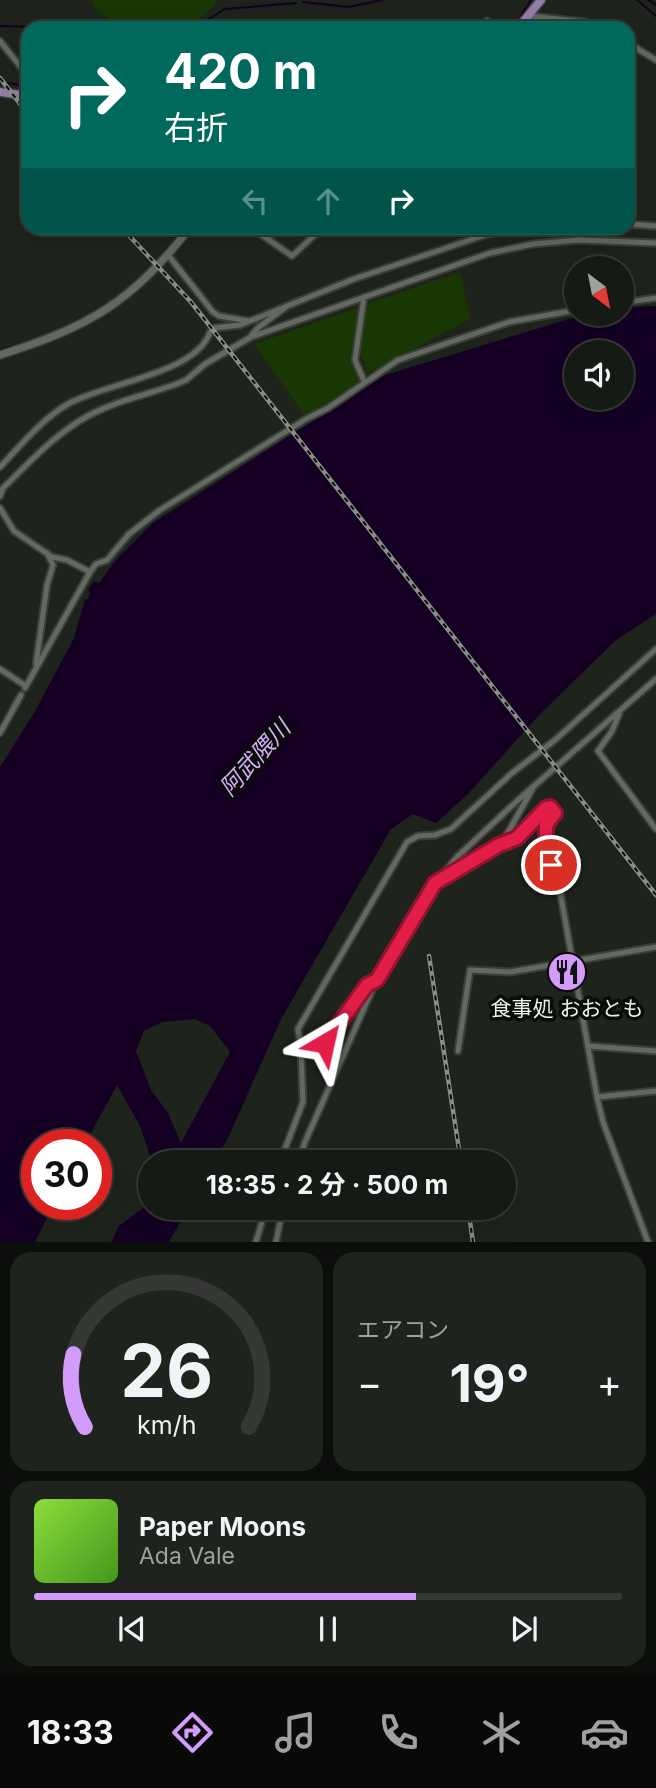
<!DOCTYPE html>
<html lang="ja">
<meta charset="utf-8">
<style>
body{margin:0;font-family:Inter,"Noto Sans JP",sans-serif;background:#1f231d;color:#f1f3f6;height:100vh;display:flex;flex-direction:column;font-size:26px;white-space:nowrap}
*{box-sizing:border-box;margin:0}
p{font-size:23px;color:#9ea1a0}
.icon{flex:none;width:38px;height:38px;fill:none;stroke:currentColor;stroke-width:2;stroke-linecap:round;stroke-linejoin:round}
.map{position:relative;height:1242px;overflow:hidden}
.side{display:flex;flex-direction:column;gap:10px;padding:10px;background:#0c0e0b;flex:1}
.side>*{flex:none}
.guide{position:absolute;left:21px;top:21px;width:614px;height:214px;border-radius:21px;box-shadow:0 7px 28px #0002,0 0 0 2px #353834;background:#00695c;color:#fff;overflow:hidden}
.needle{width:46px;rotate:148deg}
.tools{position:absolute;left:564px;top:256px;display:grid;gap:14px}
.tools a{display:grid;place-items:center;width:70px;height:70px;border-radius:50%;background:#161a14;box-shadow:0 7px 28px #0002,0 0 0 2px #353834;font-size:35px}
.speed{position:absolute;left:21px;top:1129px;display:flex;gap:14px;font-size:35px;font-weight:700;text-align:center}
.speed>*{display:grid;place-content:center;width:91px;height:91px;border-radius:50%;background:#161a14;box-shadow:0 7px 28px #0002,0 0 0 2px #353834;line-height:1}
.speed .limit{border:10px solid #d22;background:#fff;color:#111}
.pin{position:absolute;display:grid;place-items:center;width:60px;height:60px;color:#fff;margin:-30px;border:4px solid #fff;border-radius:50%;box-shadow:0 2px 7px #0007}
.me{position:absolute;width:77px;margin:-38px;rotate:36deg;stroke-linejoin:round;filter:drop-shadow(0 0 5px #0008)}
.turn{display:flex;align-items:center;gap:24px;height:147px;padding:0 28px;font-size:32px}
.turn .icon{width:91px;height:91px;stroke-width:2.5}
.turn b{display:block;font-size:49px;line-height:60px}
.lanes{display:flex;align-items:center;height:66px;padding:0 28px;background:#0003;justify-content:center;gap:35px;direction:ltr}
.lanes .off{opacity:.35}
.big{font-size:52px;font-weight:700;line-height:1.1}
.side .tile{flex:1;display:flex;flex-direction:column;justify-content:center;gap:10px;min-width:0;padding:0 24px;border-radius:21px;background:#1f231d}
.side .dial{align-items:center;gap:0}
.dial svg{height:182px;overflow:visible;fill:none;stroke:#353834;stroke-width:7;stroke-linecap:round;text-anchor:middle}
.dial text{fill:#f1f3f6;stroke:none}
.song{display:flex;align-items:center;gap:21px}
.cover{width:84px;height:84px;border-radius:10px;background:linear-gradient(135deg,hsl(90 70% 55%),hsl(100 70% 35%))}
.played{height:7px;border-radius:4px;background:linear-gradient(90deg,#d39cfc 65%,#353834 65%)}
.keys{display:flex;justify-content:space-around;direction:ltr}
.heat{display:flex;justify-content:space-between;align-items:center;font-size:38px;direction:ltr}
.side .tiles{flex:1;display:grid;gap:10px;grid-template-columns:1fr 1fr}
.tile:last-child{grid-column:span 2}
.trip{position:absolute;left:138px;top:1150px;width:378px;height:70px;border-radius:35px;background:#161a14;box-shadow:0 7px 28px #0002,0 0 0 2px #353834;font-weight:700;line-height:70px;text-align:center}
.dock{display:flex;height:112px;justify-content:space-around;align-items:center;background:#090a08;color:#9ea1a0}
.dock .icon{width:49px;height:49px}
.dock .on{color:#d39cfc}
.dock b{font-size:32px;color:#f1f3f6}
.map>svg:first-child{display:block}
.green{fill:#193703}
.water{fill:#150024;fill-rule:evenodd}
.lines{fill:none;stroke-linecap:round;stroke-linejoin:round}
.stream{stroke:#150024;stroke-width:2}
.street-casing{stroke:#3a3f38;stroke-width:9}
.secondary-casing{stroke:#3a3f38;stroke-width:10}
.primary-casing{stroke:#3a3f38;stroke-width:11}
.street{stroke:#636960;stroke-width:5}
.secondary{stroke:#636960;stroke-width:7}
.primary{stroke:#957da9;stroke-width:8}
.rail-casing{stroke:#898e87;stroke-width:4.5}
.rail{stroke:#090c08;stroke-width:2;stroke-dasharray:5;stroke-linecap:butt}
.route-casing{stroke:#92132f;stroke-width:18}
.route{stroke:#e11d48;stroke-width:12}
.labels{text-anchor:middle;stroke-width:7;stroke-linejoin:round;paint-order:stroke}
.poi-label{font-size:21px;fill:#edf1eb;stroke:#090c08}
.water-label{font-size:23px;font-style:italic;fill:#d9adfb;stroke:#090c08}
</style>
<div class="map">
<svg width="656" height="1242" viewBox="0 0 656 1242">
<rect width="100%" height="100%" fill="#1e231b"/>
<path class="green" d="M91 0H217L214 6 189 28C162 30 101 32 91 0Z
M460 272 470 319 368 373 360 352 367 304Z
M360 307 351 358 358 380 356 383 325 405 304 415 255 344Z"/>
<path class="water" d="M656 306V614L615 641 540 714 469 793 436 823 413 814 391 829 281 1019 228 1138 214 1162H152L140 1126 117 1085 85 1144H37V1204H54L35 1242H0V767L34 713 74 638 85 599H88L90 593 88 589 94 581 99 583 116 560 153 523 385 375 589 313H621V308ZM576 352H621V397H576ZM195 1019 210 1026 230 1052 181 1143 168 1113 151 1090 136 1051 144 1031 162 1022Z
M150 1169V1208H188L169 1242H111L119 1226 143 1208Z"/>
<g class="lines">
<path class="stream" d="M637 0 656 16
M649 0 656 5
M303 2 349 7 382 0
M0 26 99 28
M194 28 225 9 296 3
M507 28 517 22 531 0
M0 82 28 86
M180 235 185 228
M0 350 39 338"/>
<g class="street-casing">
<path id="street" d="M530 16 585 22 598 28
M487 21 492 28
M0 41 28 76
M628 43 656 60
M628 224 656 226
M252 228 292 256 322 228
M168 255 213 312 219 316 249 321
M364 297 355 360 364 381
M621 303 656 298
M215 328 240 325 354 279 488 234 520 228
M251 336 259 327 286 307
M0 467C21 445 42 419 68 404 105 383 196 374 210 332
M0 496 3 488C29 463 54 435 86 417 113 402 145 395 174 385L186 380 205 364 251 337 490 253 533 244 578 240 656 243
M0 508 14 531 52 557 67 560 90 572
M36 664 47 585 53 565 47 553
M0 669 26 686
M25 688 90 572 96 564 107 560 129 534 160 510 306 419 328 408 398 360 509 322 576 310
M619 714 612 731 598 751 656 829
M0 733 21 695
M502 843 533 788
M440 879 499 844 517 838 546 808 550 807 555 812C552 817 547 821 546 826 543 841 548 863 557 875L597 1097 603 1122 648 1242
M377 980 367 985 320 1048 309 1049 300 1043 298 1029 407 842 418 836 435 835 451 829 512 773 555 740 656 649
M588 1046 656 1051
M458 1051 470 970 510 972 656 947
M597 1097 656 1091
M280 1162 303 1102 301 1051 303 1047
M298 1162 305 1142 373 988 435 883 459 855 517 801 656 679
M256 1242 266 1208
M276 1242 283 1208"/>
</g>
<g class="secondary-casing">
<path id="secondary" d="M0 355C91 326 130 303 190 228"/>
</g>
<g class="primary-casing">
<path id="primary" d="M518 28 541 0
M0 92 28 96"/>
</g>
<use href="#street" class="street"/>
<use href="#secondary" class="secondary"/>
<use href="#primary" class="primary"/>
<g class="rail-casing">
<path id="rail" d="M0 78 28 114
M122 228 191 302 656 895
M429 956 461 1162
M468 1208 473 1242"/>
</g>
<use href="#rail" class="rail"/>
</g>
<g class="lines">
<g class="route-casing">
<path id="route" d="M325 1043 367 985 377 980 435 883 499 845 517 838 546 808 550 807 555 813 546 825V841L551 865"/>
</g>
<use href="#route" class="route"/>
</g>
<defs>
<g id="restaurant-disc" transform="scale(2.0125)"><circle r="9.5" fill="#d39cfc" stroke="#090c08"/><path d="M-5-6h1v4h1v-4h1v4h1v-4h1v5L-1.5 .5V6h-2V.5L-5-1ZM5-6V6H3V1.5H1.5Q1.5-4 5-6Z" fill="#111"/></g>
</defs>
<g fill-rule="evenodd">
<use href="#restaurant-disc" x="567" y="972"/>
</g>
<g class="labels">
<g class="poi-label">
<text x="567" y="1016">食事処 おおとも</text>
</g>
<g class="water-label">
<text transform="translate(255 758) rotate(-48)" y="8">阿武隈川</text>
</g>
</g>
</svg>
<div class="tools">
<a><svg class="needle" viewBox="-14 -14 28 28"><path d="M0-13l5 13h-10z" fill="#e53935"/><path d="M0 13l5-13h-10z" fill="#9ea1a0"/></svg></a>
<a><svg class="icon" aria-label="sound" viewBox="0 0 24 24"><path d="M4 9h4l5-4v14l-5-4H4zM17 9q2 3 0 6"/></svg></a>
</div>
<div class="speed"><div class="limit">30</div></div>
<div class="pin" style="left:551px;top:865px;background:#d93025"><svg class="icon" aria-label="arrive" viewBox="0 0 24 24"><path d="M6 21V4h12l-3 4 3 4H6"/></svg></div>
<svg class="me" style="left:325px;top:1043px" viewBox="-20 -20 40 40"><path d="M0-17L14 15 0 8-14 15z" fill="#e11d48" stroke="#fff" stroke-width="4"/></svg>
<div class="trip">18:35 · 2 分 · 500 m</div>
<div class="guide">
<div class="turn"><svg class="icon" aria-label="right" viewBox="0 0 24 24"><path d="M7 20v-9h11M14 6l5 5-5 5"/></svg><div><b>420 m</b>右折</div></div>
<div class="lanes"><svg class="icon off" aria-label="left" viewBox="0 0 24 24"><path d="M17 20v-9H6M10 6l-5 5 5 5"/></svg><svg class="icon off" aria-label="ahead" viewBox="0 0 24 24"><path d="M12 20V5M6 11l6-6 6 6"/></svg><svg class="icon" aria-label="right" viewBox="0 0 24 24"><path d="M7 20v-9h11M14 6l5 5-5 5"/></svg></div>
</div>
</div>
<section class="side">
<div class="tiles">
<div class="tile dial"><svg viewBox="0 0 100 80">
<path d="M14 69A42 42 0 1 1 86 69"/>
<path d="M14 69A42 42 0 0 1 9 37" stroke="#d39cfc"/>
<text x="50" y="56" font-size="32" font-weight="700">26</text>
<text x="50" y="72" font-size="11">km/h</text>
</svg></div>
<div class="tile"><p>エアコン</p>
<div class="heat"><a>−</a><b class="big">19°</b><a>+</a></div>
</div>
<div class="tile">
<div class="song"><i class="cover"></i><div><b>Paper Moons</b><p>Ada Vale</p></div></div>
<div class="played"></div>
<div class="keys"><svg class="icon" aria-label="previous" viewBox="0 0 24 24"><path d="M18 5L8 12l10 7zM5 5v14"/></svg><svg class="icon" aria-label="pause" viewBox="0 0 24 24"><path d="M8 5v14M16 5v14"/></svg><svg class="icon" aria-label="next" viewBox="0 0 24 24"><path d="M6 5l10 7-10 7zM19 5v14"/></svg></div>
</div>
</div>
</section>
<nav class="dock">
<b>18:33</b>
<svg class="icon on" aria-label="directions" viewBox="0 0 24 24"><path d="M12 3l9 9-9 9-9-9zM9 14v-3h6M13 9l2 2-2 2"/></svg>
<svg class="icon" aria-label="music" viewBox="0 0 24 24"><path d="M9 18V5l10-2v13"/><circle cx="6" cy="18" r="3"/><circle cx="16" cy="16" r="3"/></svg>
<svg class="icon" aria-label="phone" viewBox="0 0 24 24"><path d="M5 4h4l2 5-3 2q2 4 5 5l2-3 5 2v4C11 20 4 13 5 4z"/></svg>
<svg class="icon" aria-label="climate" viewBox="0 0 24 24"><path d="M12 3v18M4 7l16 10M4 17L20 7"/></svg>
<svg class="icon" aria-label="car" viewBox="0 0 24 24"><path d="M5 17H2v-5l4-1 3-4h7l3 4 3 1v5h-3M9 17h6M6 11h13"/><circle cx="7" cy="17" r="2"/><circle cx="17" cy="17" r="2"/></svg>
</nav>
